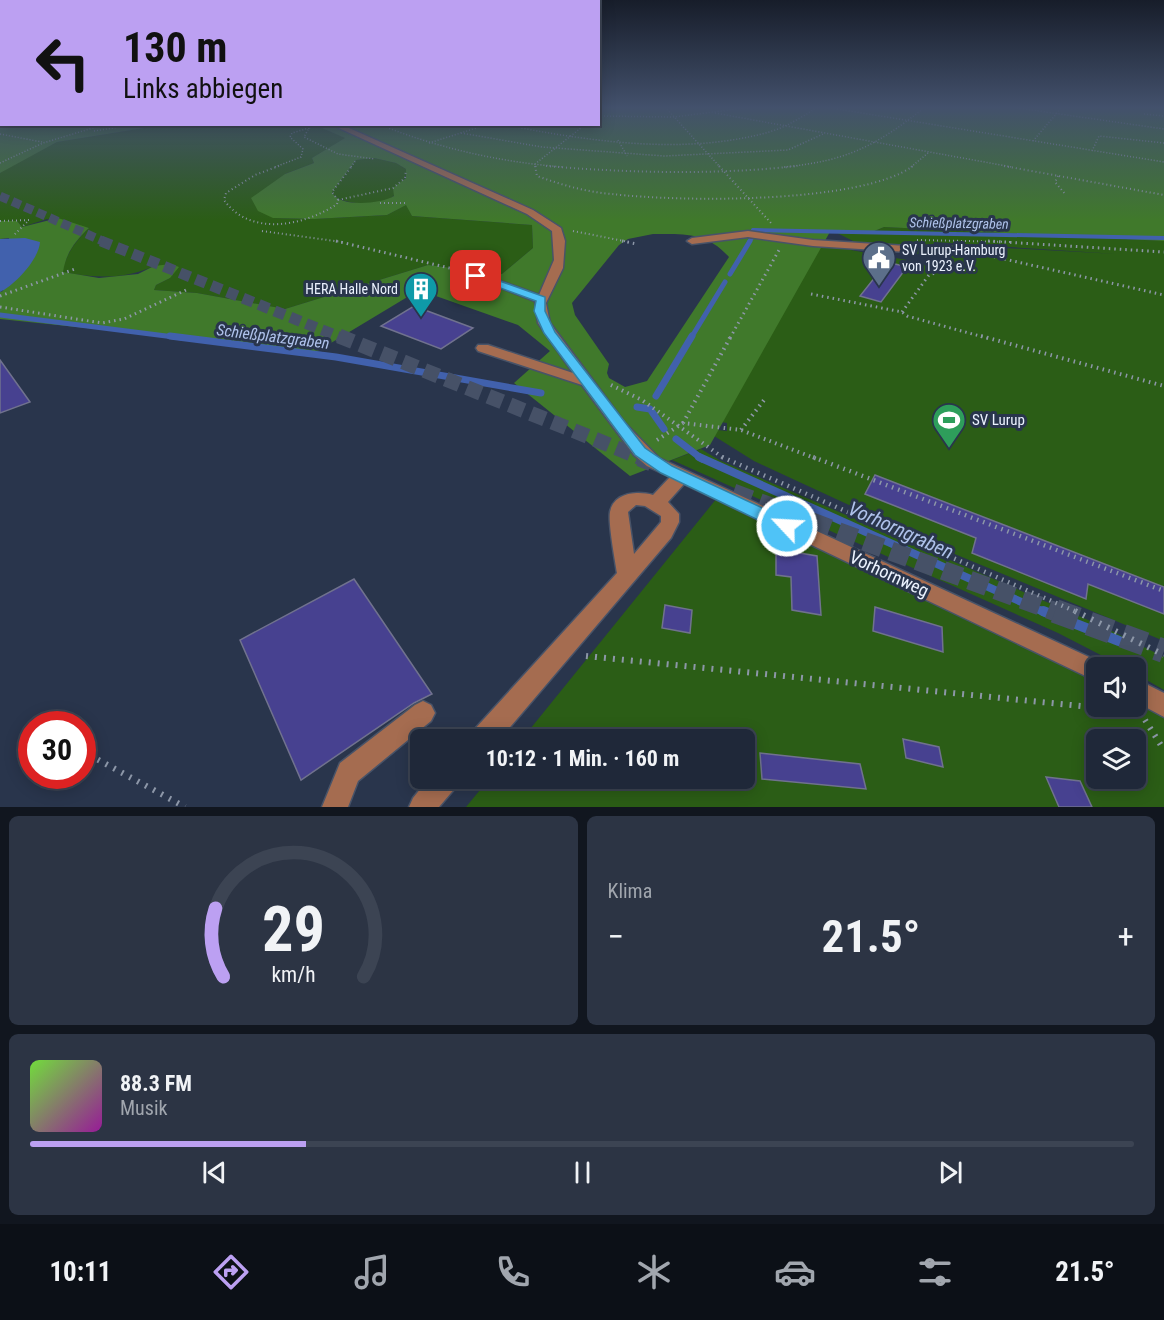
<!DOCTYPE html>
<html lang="de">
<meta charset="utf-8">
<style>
body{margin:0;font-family:"Roboto Condensed",sans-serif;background:#2c3444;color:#f1f3f6;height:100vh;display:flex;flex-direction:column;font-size:22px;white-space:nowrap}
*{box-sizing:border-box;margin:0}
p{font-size:20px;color:#a1a6ae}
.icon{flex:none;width:33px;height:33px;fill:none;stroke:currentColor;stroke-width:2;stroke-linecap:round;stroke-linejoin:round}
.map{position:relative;height:807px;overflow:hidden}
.drawer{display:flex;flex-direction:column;gap:9px;padding:9px;background:#11161f;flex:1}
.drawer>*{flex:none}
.top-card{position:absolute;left:0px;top:0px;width:600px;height:126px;box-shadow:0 3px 15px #0003,0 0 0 2px #3c4453;background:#bca0f2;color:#111;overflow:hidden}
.fabs{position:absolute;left:1086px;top:657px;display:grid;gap:12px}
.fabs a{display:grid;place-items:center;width:60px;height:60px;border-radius:9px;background:#1f2839;box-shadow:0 3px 15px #0003,0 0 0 2px #3c4453;font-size:30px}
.speed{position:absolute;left:18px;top:711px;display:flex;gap:12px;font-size:30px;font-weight:700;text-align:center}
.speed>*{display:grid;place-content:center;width:78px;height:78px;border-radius:50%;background:#1f2839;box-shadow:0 3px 15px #0003,0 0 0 2px #3c4453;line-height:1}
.speed .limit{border:9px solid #d22;background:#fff;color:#111}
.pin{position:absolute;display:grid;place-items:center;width:51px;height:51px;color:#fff;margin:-26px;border-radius:12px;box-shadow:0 3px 9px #0006}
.me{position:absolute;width:66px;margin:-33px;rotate:295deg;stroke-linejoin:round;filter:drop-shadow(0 0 4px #0008)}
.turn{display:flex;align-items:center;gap:21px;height:126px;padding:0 24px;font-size:27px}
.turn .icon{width:78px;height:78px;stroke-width:2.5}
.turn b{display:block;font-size:42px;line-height:51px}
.big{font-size:45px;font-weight:700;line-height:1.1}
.drawer .widget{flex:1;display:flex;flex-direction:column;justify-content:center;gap:9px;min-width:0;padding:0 21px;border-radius:9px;background:#2c3444}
.drawer .dial{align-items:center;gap:0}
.dial svg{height:156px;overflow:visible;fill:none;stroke:#3c4453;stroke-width:7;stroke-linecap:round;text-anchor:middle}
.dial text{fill:#f1f3f6;stroke:none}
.song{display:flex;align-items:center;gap:18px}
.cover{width:72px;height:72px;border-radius:9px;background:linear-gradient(135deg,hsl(100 70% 55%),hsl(300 70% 35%))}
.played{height:6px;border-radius:3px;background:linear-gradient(90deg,#bca0f2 25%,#3c4453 25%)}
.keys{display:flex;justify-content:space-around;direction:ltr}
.heat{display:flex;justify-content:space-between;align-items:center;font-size:33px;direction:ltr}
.drawer .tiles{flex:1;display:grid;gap:9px;grid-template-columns:1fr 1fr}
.widget:last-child{grid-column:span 2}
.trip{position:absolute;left:410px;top:729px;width:345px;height:60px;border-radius:9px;background:#1f2839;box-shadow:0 3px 15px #0003,0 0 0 2px #3c4453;font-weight:700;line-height:60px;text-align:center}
.tab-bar{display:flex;height:96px;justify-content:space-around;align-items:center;background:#0c1017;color:#a1a6ae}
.tab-bar .icon{width:42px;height:42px}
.tab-bar .current{color:#bca0f2}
.tab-bar b{font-size:27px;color:#f1f3f6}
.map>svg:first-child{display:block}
.green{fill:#2b5d16;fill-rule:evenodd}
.forest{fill:#40792b;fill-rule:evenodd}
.water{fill:#4161ad}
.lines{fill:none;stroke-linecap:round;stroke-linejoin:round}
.stream-far4{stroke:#4161ad;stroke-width:4}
.stream-far3{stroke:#4161ad;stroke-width:5}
.stream-far2{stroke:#4161ad;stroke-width:7}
.stream-far1{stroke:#4161ad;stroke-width:8}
.stream{stroke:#4161ad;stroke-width:10}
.building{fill:#474190;stroke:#70728e;stroke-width:1.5}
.minor-tunnel-far4{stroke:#465167;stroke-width:9;stroke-dasharray:9 4.5;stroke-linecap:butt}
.minor-tunnel-far3{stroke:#465167;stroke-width:11;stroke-dasharray:11 6;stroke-linecap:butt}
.minor-tunnel-far2{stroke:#465167;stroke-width:15;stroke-dasharray:15 8;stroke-linecap:butt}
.minor-tunnel-far1{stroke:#465167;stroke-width:19;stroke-dasharray:19 9;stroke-linecap:butt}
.minor-tunnel{stroke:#465167;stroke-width:24;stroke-dasharray:24 12;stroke-linecap:butt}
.minor-casing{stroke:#485368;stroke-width:3}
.path-far5{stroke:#8d97a8;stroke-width:1.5;stroke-dasharray:1 2;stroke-linecap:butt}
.path-far4{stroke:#8d97a8;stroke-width:2;stroke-dasharray:1 3;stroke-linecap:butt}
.path-far3{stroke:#8d97a8;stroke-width:3;stroke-dasharray:1.5 4;stroke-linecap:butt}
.path-far2{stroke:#8d97a8;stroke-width:4;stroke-dasharray:1.5 4.5;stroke-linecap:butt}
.path-far1{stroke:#8d97a8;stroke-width:4.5;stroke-dasharray:1.5 5;stroke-linecap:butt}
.path{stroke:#8d97a8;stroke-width:6;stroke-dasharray:2 7;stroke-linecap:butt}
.minor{fill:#a56c50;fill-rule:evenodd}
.route{fill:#4fc3f7;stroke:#337fa1;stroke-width:1.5}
.labels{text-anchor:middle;stroke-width:6;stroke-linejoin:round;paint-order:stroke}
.far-water-label{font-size:14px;font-style:italic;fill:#afc2eb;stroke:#29354c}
.far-poi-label{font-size:14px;fill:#ebf2fe;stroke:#29354c;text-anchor:start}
.poi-label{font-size:15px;fill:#ebf2fe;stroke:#29354c;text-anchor:start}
.water-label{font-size:16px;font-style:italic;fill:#afc2eb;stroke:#29354c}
.near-street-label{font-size:18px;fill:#ebf2fe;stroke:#29354c}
.near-water-label{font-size:20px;font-style:italic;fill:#afc2eb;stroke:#29354c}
</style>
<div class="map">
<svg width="1164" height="807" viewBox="0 0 1164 807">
<rect width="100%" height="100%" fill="#29354c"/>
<path class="green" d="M163 125H315L346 138 312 158 314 163 285 174 273 218 314 219 387 215 407 204 412 216 532 225 533 248 502 274 428 265 285 309 197 293 154 290 156 285 170 278 154 266C123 280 95 278 62 272 67 252 75 242 89 228L47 219 22 227 17 221H0V173L8 167 57 142Z
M374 158 396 163 406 169C407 177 404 180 399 186 397 190 395 196 391 198 379 206 339 206 332 192L356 160Z
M884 227 1164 241V641L957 555 754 461 714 436 717 430 727 431V423L721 422 808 244 834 247 935 265 949 245 1117 254 934 242 929 255 869 249 831 230 872 232Z
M701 449 719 460 1102 626 1164 657V690L1136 674V668L1124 667 1058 633 672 460Z
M717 498 1096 677V706H1136V695L1164 712V807H466L489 779 744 778V740L522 739ZM1096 740H1136V778H1096Z"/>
<path class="forest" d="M0 107 2 124 163 125 57 142 0 173Z
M599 107H1164V241L884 227 872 232 831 230 710 445 630 476 514 383 550 351 518 325 419 290 316 352 0 319V292L3 291 9 238 0 239V221H17L22 227 58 218 89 228C75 241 66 253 63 272L99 278 138 274 154 266 171 264 179 267 170 278 156 285 154 290 197 293 285 309 428 265 502 274 533 248 532 225 412 216 406 205 387 215 314 219 273 218 258 211 251 198 285 174 314 163 312 158 345 138 315 125 598 124ZM374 158 396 163 406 169V178L393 188 394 196C381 204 339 208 332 192L356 160ZM653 234C684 234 707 232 729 257L647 381 625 387 609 378 607 373 609 364 575 315 572 303 619 245 628 239Z"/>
<path class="water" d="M25 238 40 242C39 259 15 285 0 292V239Z"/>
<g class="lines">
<path class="stream-far4" d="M754 233 753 230 1164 238
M749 242 754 235"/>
<path class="stream-far3" d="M730 274 750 241
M0 315 182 338
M691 338 725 282"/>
<path class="stream-far2" d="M170 336 336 357 541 393
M656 396 692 336
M637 407 650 409 664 429
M676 439 702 459"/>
<path class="stream-far1" d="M699 457 1046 613"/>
<path class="stream" d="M1043 611 1119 641"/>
</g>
<path class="building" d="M887 262 907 267 881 302 860 296Z
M414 306 473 328 441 349 381 326Z
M0 360 30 402 0 413Z
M875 475 1164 587V614L1088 584 1086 599 972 553 976 538 865 494Z
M776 549 817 556 821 615 792 610 791 577 776 575Z
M354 579 432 694 414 703 301 780 240 640Z
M665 605 692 610 690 633 662 628Z
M875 607 942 627 943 652 873 631Z
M903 739 939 747 943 767 906 758Z
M760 753 860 764 866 789 762 779Z
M1046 777 1080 781 1092 807H1059Z"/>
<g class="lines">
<path class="minor-tunnel-far4" d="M0 196 105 242"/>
<path class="minor-tunnel-far3" d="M101 241 342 338"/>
<path class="minor-tunnel-far2" d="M339 336 644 459"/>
<path class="minor-tunnel-far1" d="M640 457 652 462
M733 493 1059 613"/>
<path class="minor-tunnel" d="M1055 611 1164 651"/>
<g class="minor-casing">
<path id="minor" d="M330 124H340L533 210 561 228 565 241 563 268 546 303 550 323 624 422 659 458 1104 664 1106 668H1096V681L684 484 668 502 679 514V522L671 538 499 740H470L473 731 617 573C615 560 608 523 610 512 614 492 638 491 653 495L670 477 647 466 634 455 582 385 478 351 476 348 478 345H488L573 373 538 323 535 301 470 276 472 274H480L539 295 554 260 552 231 527 214ZM636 505 645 506 661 516V522L634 554 628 512Z
M748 231 813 240 907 246 912 249 907 252 813 246 748 237 692 244 687 241 692 238Z
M1136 679 1164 693V717L1136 702Z
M423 701 431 705 435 713 431 721 358 781 348 807H322L340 763 415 705Z
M429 778H460L456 787 439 807H409L413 798Z"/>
</g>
<path class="path-far5" d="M665 107 720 167
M825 107 1164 162
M1011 107 1164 129
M715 113 1012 167
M1144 114 1164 116
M598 116 674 117 752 107
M378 124C438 148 499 162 563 167
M501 124C586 141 684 156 769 132 787 127 803 116 818 107
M319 126 309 128 304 137 338 154 375 159
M94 131 138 124
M461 133 542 147 664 156 788 150 823 134
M0 134 42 142
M618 140 627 156
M1033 141 1062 107
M429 143 489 124
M1092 151 1099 136 1164 143
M0 163 43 143 106 124
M275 167 301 157 303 149 290 137 292 133 309 128
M351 167 356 160
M536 167 535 164 586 124
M784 167C847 161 876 146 925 107
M911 167 928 153"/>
<path class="path-far4" d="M279 166 255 175 226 193 224 200C250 237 304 226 337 204L338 200 332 192 352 166
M535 166 537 176C562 185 586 192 612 194 678 202 861 204 913 166
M546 166C631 173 713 175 798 166
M719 166 771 223
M1004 166 1164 195
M1058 176 1055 182 1066 195
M338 200 393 188 405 178 406 170
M380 203H407
M0 221 29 220 14 235
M262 231 342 242
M573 231 629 242
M917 240 1012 242"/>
<path class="path-far3" d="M336 241 462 271
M622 241 637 244
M988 241 1164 252
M811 294 902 312 907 316 987 338
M0 296 75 269
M0 307 102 323 124 319 186 290
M902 312 929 275 935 273 951 247 1164 295
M730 338 779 250"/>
<path class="path-far2" d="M981 336 1164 386
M611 385 642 400 725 459
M683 423 731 336
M741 430 764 400
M657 440 683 423 741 430 817 459"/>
<path class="path-far1" d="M722 457 1079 613
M813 457 1164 591"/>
<path class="path" d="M1075 611 1164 655
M586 656 1130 711
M1145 720 1164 750
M82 751 185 807"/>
<use href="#minor" class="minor"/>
</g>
<linearGradient id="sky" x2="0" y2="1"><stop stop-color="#171d2a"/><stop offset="0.49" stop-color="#43516c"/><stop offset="1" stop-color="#43516c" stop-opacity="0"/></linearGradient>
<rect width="1164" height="220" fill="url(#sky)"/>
<path class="route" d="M473 274H480L545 297V311L555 332 645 448 672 466 793 522 795 526 793 531H781L661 473 635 455 544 333 534 311 536 301 473 278Z"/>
<defs>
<g id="civic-pin" transform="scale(1.725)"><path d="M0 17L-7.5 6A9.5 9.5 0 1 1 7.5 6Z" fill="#5c6f8a" stroke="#29354c"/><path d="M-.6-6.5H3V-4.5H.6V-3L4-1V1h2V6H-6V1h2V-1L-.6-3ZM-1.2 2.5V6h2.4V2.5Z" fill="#fff"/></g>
<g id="building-pin" transform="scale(1.725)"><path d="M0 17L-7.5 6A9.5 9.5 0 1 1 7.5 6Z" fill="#0f9aa8" stroke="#29354c"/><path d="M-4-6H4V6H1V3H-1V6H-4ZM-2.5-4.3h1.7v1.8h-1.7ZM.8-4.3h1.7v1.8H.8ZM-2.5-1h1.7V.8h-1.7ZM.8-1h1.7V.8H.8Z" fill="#fff"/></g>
<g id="stadium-pin" transform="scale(1.725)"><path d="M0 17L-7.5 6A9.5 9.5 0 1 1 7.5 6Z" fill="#2e9e5b" stroke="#29354c"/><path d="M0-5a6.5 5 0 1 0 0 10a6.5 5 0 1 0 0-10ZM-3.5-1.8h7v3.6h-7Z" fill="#fff"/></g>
</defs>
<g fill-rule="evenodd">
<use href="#civic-pin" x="879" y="258"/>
<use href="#building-pin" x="421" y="289"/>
<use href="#stadium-pin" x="949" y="420"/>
</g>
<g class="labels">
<g class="far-water-label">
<text transform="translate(959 223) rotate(1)" y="5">Schießplatzgraben</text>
</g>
<g class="far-poi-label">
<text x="902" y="255">SV Lurup-Hamburg<tspan x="902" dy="16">von 1923 e.V.</tspan></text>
<text x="398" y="294" text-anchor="end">HERA Halle Nord</text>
</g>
<g class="poi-label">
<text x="972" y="425">SV Lurup</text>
</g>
<g class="water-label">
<text transform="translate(273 336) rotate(7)" y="6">Schießplatzgraben</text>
</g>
<g class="near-street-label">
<text transform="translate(889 574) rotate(25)" y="6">Vorhornweg</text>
</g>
<g class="near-water-label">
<text transform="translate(901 530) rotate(24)" y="7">Vorhorngraben</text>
</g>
</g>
</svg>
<div class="fabs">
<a><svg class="icon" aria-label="sound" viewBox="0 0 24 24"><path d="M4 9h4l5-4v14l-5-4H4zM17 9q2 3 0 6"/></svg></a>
<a><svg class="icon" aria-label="layers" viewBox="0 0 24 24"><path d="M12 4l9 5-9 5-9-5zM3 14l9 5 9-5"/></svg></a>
</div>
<div class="speed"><div class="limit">30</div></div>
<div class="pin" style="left:476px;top:276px;background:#d93025"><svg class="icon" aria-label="arrive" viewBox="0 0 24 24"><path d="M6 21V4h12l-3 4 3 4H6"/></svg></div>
<svg class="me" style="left:787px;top:526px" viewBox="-20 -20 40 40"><circle r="17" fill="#4fc3f7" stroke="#fff" stroke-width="3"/><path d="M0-11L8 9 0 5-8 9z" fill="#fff"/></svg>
<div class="trip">10:12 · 1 Min. · 160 m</div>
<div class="top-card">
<div class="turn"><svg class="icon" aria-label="left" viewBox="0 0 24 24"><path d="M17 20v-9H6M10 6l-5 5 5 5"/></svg><div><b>130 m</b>Links abbiegen</div></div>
</div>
</div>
<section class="drawer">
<div class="tiles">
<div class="widget dial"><svg viewBox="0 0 100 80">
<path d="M14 69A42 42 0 1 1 86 69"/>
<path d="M14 69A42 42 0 0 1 10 34" stroke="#bca0f2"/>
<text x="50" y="56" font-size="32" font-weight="700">29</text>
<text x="50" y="72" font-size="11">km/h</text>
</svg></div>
<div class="widget"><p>Klima</p>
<div class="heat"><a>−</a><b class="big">21.5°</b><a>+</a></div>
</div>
<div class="widget">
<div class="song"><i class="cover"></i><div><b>88.3 FM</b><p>Musik</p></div></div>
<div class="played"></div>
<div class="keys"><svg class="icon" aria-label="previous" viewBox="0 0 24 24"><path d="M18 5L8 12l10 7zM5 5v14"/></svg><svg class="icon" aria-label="pause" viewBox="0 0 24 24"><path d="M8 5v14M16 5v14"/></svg><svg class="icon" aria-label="next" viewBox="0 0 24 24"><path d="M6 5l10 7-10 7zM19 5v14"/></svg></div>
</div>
</div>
</section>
<nav class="tab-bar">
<b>10:11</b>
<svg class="icon current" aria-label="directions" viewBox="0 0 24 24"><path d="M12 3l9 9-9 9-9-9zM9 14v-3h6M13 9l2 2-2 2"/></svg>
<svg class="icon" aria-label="music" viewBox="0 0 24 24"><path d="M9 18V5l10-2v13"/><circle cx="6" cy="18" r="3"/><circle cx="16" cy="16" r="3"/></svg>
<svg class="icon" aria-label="phone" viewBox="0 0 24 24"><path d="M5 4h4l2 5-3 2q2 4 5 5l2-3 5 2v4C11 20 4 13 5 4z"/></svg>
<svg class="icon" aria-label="climate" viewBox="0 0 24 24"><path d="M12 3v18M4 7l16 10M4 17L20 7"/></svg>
<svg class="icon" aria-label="car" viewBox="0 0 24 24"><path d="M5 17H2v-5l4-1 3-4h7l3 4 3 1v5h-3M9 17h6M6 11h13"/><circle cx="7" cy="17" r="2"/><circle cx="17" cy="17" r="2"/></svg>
<svg class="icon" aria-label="filters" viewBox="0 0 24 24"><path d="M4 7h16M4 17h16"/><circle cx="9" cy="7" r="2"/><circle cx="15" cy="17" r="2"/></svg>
<b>21.5°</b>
</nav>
